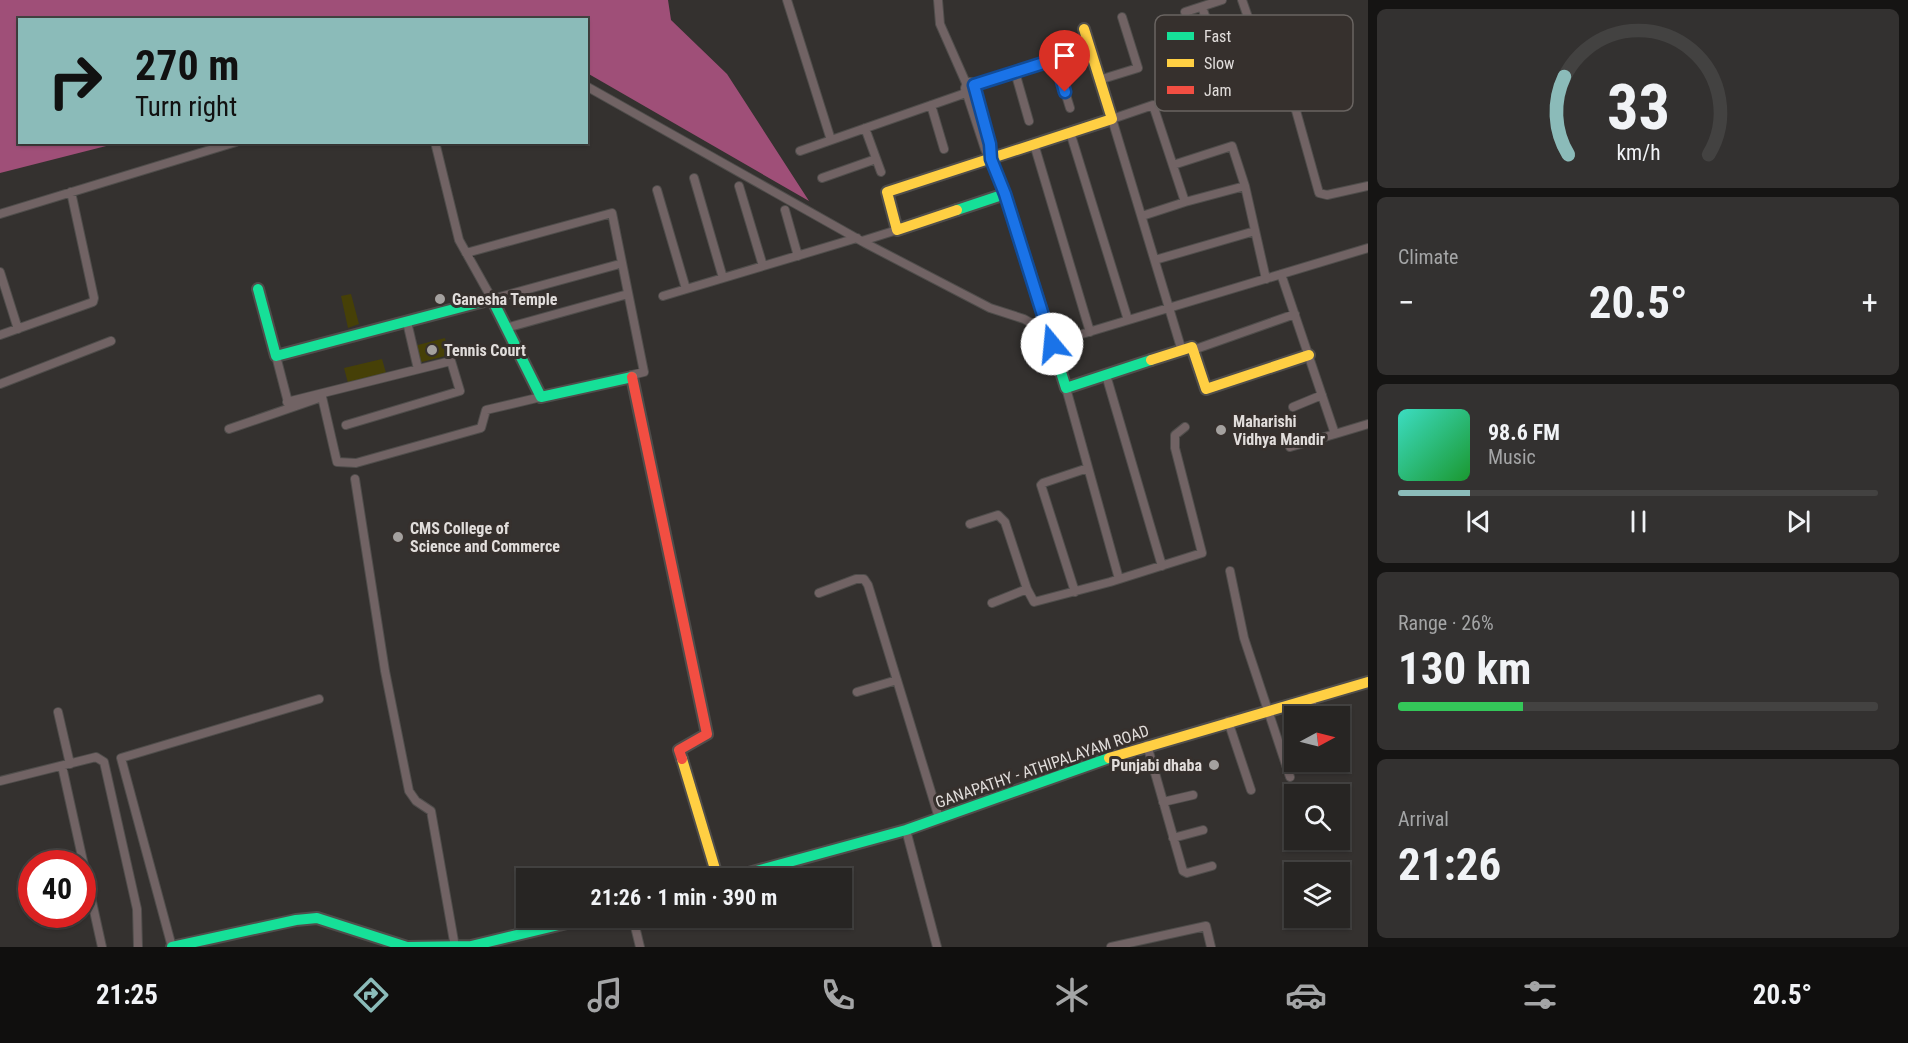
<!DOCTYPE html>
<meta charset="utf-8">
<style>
body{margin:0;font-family:"Roboto Condensed",sans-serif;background:#333130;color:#f1f3f6;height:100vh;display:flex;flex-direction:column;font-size:22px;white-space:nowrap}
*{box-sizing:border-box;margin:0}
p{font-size:20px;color:#a4a5a6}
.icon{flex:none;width:33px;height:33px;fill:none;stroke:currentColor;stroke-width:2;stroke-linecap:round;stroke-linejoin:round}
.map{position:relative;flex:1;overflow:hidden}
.details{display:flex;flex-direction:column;gap:9px;padding:9px;background:#151413;width:540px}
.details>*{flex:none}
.top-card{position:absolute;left:18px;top:18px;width:570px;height:126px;border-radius:0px;box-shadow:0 2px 4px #0004,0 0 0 2px #434241;background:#8bbbb9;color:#111;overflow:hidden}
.needle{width:39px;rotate:83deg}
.buttons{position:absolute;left:1284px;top:706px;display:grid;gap:12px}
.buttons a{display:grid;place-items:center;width:66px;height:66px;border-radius:0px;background:#272523;box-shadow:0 2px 4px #0004,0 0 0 2px #434241;font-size:30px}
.speed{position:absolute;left:18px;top:850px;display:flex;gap:12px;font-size:30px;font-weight:700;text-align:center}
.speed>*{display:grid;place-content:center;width:78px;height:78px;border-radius:50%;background:#272523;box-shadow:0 2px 4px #0004,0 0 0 2px #434241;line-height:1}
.speed .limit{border:9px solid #d22;background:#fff;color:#111}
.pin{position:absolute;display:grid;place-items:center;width:51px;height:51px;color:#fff;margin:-62px -26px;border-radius:50% 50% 50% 0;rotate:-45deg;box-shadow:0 0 6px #0007}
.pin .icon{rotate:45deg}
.me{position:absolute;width:66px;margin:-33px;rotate:343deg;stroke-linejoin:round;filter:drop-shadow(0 0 4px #0008)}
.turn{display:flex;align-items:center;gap:21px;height:126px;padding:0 18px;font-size:27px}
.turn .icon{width:78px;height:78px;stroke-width:2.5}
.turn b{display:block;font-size:42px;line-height:51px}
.big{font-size:45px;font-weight:700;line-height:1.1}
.details .card{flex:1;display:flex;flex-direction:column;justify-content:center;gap:9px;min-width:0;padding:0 21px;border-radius:9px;background:#333130}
.details .dial{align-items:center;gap:0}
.dial svg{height:156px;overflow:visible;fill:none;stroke:#434241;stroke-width:7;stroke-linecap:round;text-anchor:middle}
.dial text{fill:#f1f3f6;stroke:none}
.song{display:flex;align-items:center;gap:18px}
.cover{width:72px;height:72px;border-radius:9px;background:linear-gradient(135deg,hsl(170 70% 55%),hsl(130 70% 35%))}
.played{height:6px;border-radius:3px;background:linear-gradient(90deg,#8bbbb9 15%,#434241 15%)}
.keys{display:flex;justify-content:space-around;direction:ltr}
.heat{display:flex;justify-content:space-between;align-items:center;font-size:33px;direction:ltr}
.charge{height:9px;border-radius:4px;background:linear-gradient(90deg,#34c759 26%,#434241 0)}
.trip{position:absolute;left:516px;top:868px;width:336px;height:60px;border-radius:0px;background:#272523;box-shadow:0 2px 4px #0004,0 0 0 2px #434241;font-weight:700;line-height:60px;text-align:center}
.dock{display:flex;height:96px;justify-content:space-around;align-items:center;background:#100f0e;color:#a4a5a6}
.dock .icon{width:42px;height:42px}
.dock .current{color:#8bbbb9}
.dock b{font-size:27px;color:#f1f3f6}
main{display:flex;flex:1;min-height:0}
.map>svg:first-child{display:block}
.green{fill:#464007}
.water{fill:#9f4f78}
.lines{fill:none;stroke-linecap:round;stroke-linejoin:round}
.street-casing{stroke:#4f4d4b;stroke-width:10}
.fast-casing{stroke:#4f4d4b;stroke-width:14}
.slow-casing{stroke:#4f4d4b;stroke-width:14}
.jam-casing{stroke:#4f4d4b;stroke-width:14}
.street{stroke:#716364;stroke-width:8}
.fast{stroke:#16e098;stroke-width:10}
.slow{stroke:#ffcf43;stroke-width:10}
.jam{stroke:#f24e42;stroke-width:10}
.route-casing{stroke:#114b97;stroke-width:15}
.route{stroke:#1a73e8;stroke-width:10}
.poi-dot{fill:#a4a19f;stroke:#36302d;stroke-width:2}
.labels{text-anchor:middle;stroke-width:6;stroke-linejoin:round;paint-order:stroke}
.poi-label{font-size:16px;font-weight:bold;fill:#e1dddb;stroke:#36302d;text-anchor:start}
.street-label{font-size:16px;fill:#e1dddb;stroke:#36302d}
.key{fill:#36302d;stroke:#696461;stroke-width:1.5}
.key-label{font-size:16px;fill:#e1dddb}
</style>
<main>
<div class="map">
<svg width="1368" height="947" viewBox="0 0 1368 947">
<rect width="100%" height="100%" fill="#34312f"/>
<path class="green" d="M351 294 359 324 348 328 341 296Z
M445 338 449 355 418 363 414 346Z
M382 359 386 373 348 383 344 368Z"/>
<path class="water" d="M0 0H668L671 20 727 74 809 201 587 73 586 20H20V142L118 143 0 173Z"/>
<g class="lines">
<g class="street-casing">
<path id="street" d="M787 0 831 140
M938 0 940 24 966 83
M1242 0 1272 86
M1202 7 1234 99
M1185 12 1222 0
M1186 58 1201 94 1211 104 1283 84 1295 107 1319 193 1327 195 1368 186
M1055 59 1070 108
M1015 72 1029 121
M1099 80 1138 68 1122 17
M974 85 1089 48
M586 86 865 243 990 308 1024 319 1049 333
M974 87 990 154
M968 91 974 87 971 82H967L965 88 985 149 1005 194
M931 105 944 149
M865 128 881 172
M1070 132 1128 320
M435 142 459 240 492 299 616 265
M1034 144 1090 332
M800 151 963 94 966 90
M1173 165 1232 146 1245 186
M694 178 723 278
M822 178 876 159
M739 186 763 266
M657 190 686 289
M785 210 798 256
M0 214 236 142
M1142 216 1185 202
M862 241 897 230
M466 253 612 213 644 372 632 375
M1155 260 1255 231
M0 272 18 329
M1281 274 1335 434 1290 447
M663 296 857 238
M407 322 418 369
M506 328 628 294
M0 335 93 302 94 298 71 192
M1052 343 1368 248
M1193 350 1295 314
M1182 351 1112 119 1153 105 1185 202 1245 186 1266 279
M276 356 289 406
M1106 375 1162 566
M0 384 111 341
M1066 388 1119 579
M287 402 451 361 460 391 346 425
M1293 407 1322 395
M229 429 322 397 337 462 356 463 481 428 486 410 541 397
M1335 434 1368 424
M355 479 385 671 409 791 416 801 431 811 455 947
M970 524 998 515 1005 522 1027 589 1034 602 1110 582 1202 553 1175 448V435L1185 427
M1230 571 1244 638 1290 777
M1075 592 1041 485 1043 483 1088 468
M819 593 856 579H864L868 585 939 818
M992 603 1027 589
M857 692 897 680
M1311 697 1314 717
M58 712 70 764
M1228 721 1251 790
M1147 745 1183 871 1187 873 1212 866
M62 766 102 947
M0 781 96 757 104 762 137 909 138 947
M1163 802 1193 795
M906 830 937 947
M1173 838 1203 830
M633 918 640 947
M172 947 121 758 319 699
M1111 947 1206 926 1211 947"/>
</g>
<g class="fast-casing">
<path id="fast" d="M957 210 1005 194 1066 388 1151 360
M258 289 276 356 492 299 541 397 632 377
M727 879 906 830 1109 758
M172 947 296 920 317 918 407 947 471 946 588 918"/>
</g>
<g class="slow-casing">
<path id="slow" d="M957 210 897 230 887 192 1112 119 1084 29
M1151 360 1192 347 1206 389 1309 355
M1109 758 1368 682
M682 759 718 879"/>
</g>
<g class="jam-casing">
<path id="jam" d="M632 377 707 734 679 750 682 759"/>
</g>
<use href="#street" class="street"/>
<use href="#fast" class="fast"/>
<use href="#slow" class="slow"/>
<use href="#jam" class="jam"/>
</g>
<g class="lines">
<g class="route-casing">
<path id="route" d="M1052 344 1005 194 991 159 990 144 974 85 1056 59 1065 92"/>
</g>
<use href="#route" class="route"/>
</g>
<g class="poi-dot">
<circle cx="440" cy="299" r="6"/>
<circle cx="432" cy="350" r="6"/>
<circle cx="1221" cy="430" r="6"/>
<circle cx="398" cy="537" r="6"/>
<circle cx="1214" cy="765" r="6"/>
</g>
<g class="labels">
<g class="poi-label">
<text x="452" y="305">Ganesha Temple</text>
<text x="444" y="356">Tennis Court</text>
<text x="1233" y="427">Maharishi<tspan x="1233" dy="18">Vidhya Mandir</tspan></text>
<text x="410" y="534">CMS College of<tspan x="410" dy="18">Science and Commerce</tspan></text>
<text x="1202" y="771" text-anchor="end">Punjabi dhaba</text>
</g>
<g class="street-label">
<text transform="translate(1042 766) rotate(-19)" y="6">GANAPATHY - ATHIPALAYAM ROAD</text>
</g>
</g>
<rect x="1155" y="15" width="198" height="96" rx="9" class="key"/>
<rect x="1167" y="32" width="27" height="8" fill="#16e098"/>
<rect x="1167" y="59" width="27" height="8" fill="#ffcf43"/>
<rect x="1167" y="86" width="27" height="8" fill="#f24e42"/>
<g class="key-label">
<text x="1204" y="42">Fast</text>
<text x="1204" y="69">Slow</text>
<text x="1204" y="96">Jam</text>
</g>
</svg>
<div class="buttons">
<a><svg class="needle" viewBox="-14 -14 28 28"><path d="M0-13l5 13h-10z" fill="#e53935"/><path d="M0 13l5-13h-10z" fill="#a4a5a6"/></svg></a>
<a><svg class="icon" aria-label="search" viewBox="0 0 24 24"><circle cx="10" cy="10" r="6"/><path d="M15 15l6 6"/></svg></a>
<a><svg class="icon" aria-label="layers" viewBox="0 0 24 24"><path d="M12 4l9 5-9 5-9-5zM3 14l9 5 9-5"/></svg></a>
</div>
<div class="speed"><div class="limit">40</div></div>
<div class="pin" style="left:1065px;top:92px;background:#d93025"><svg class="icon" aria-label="arrive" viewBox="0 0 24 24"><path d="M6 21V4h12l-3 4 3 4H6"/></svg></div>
<svg class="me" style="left:1052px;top:344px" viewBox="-20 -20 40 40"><circle r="19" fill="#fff"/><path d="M0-13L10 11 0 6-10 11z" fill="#1a73e8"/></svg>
<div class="trip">21:26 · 1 min · 390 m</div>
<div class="top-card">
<div class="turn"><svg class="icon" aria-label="right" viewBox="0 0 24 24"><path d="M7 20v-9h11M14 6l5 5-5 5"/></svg><div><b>270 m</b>Turn right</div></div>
</div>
</div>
<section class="details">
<div class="card dial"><svg viewBox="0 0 100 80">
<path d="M14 69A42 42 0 1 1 86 69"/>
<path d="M14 69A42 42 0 0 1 12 29" stroke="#8bbbb9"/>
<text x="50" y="56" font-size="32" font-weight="700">33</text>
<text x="50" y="72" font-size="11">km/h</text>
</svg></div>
<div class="card"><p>Climate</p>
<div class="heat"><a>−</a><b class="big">20.5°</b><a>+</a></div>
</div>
<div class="card">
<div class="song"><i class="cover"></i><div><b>98.6 FM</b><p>Music</p></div></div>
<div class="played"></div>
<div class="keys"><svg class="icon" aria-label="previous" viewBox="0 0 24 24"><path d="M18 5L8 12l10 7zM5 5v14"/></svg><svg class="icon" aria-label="pause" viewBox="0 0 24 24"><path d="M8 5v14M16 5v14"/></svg><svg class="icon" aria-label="next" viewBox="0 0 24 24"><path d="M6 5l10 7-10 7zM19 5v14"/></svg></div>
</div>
<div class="card"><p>Range · 26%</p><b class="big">130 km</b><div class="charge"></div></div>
<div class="card"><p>Arrival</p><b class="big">21:26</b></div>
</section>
</main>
<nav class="dock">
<b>21:25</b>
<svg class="icon current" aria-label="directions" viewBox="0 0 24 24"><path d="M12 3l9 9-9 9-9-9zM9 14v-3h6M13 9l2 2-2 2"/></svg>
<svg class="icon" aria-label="music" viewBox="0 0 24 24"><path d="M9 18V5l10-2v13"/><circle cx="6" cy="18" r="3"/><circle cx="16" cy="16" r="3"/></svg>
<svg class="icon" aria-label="phone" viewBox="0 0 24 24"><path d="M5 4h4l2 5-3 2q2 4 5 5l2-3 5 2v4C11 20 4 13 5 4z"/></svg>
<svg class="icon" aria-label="climate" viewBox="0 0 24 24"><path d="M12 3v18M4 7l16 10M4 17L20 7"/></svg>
<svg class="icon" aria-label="car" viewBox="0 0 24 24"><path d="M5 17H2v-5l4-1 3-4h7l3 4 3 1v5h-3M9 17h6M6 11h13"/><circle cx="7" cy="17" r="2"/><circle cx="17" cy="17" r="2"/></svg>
<svg class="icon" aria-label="filters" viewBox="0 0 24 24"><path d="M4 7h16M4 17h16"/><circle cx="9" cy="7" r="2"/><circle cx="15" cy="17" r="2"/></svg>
<b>20.5°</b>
</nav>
